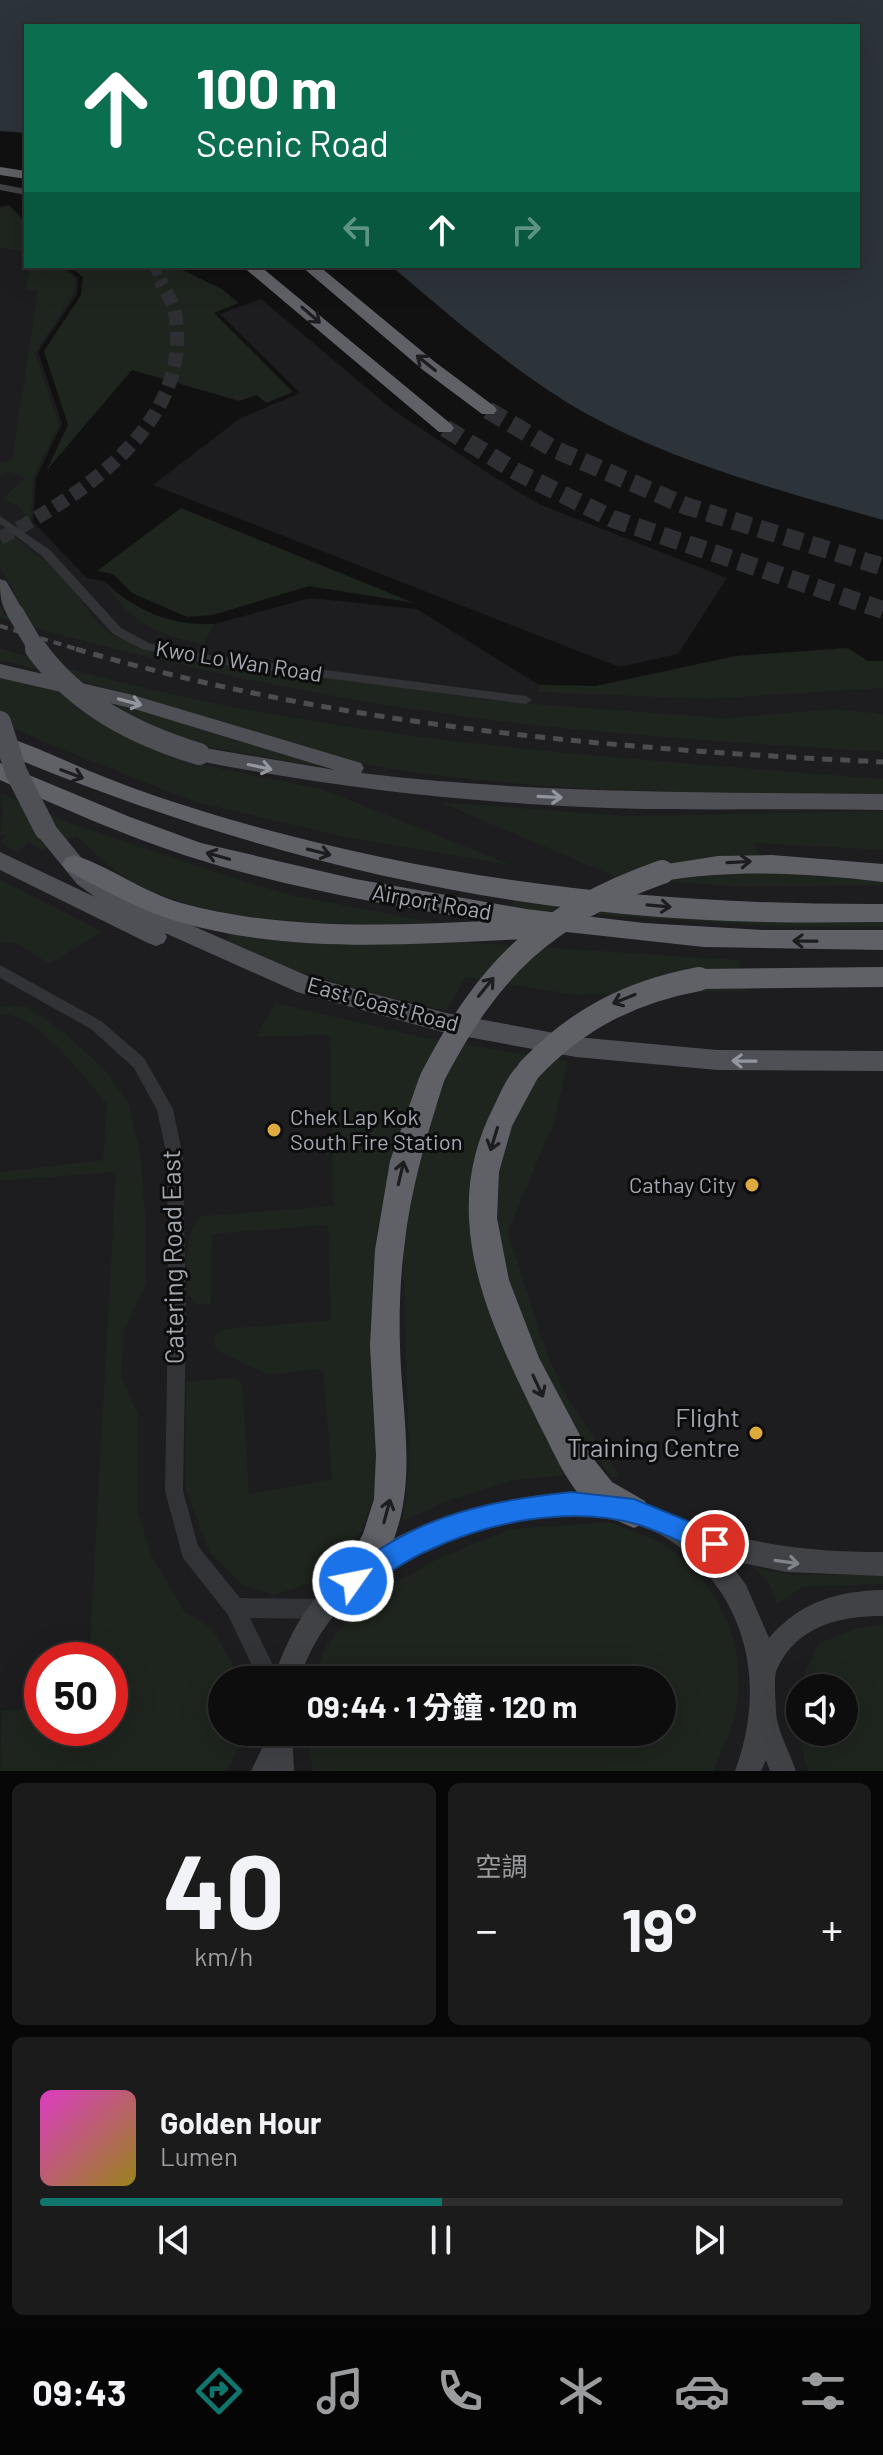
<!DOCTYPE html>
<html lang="zh-TW">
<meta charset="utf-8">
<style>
body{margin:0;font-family:Barlow,"Noto Sans TC",sans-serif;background:#1b1b1c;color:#f1f3f6;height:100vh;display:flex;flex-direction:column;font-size:30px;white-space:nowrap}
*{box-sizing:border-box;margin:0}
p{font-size:26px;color:#9a9c9e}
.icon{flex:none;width:44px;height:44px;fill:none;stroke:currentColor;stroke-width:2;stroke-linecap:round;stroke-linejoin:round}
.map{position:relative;height:1771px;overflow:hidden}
.side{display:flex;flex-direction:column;gap:12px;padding:12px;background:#070708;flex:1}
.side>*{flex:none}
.top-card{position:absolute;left:24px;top:24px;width:836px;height:244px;border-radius:0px;box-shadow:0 8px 32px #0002,0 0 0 2px #2d2d2e;background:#0b6e4f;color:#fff;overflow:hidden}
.fabs{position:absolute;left:786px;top:1674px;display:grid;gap:16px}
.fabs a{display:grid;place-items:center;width:72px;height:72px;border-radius:50%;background:#0d0d0e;box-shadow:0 8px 32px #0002,0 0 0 2px #2d2d2e;font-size:40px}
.speed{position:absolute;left:24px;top:1642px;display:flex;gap:16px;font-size:40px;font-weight:700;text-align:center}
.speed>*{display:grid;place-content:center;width:104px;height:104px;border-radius:50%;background:#0d0d0e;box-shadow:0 8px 32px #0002,0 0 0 2px #2d2d2e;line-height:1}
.speed .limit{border:12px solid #d22;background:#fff;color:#111}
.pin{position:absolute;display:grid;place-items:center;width:68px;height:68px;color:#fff;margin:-34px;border:4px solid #fff;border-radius:50%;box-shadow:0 2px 8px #0007}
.me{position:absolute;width:88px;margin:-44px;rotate:57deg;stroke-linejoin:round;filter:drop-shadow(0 0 6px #0008)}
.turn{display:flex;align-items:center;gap:28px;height:168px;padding:0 40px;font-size:36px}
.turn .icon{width:104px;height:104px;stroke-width:2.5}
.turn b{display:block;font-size:56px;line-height:68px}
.lanes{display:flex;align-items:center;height:76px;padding:0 40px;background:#0003;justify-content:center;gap:40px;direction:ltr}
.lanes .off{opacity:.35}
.big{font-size:60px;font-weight:700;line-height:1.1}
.side .tile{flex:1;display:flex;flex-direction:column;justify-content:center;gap:12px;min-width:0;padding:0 28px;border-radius:12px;background:#1b1b1c}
.side .dial{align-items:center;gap:0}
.dial b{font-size:104px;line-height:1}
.song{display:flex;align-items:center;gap:24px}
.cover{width:96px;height:96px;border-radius:12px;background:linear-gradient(135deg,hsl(310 70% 55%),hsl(50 70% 35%))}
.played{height:8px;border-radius:4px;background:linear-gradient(90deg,#0f766e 50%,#2d2d2e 50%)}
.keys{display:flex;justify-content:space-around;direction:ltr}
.heat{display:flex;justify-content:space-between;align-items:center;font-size:44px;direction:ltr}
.side .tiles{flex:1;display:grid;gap:12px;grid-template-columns:1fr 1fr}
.tile:last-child{grid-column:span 2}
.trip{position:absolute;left:208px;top:1666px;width:468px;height:80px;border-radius:40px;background:#0d0d0e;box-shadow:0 8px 32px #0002,0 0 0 2px #2d2d2e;font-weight:700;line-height:80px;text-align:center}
.dock{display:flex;height:128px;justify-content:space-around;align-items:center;background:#050506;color:#9a9c9e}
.dock .icon{width:56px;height:56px}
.dock .selected{color:#0f766e}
.dock b{font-size:36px;color:#f1f3f6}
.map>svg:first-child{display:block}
.built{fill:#1d1d1f;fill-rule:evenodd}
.green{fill:#1e241e}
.water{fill:#2c3339}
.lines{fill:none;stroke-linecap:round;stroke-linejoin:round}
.secondary-tunnel-far1{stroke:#2e2f32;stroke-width:10;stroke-dasharray:10 5;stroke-linecap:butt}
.secondary-tunnel{stroke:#2e2f32;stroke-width:14;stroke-dasharray:14 7;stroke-linecap:butt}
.highway-tunnel{stroke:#2e2f32;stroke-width:18;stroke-dasharray:18 9;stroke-linecap:butt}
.street{fill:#323337;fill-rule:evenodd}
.secondary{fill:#404246;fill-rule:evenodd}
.primary{fill:#4f5055;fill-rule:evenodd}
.highway{fill:#5f6167;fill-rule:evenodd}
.rail-far1{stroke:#4b4d51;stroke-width:4;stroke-dasharray:8 6;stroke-linecap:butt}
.rail{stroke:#4b4d51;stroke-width:5;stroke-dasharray:10 8;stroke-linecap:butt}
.primary-bridge-far1{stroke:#4f5055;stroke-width:17}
.primary-bridge{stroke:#4f5055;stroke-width:22}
.highway-bridge{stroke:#5f6167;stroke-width:24}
.oneway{stroke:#1d1d1f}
.oneway2{stroke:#92969f}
.oneway3{stroke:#80848c}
.route{fill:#1a73e8;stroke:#114b97;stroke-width:2}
.poi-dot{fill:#dea93d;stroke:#0c0c0d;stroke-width:3}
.labels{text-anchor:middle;stroke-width:6;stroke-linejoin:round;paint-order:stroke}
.street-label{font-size:22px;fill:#a3a8b1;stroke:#0c0c0d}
.poi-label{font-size:22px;fill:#a3a8b1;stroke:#0c0c0d;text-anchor:start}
.near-street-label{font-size:26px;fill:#a3a8b1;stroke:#0c0c0d}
.near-poi-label{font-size:26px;fill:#a3a8b1;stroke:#0c0c0d;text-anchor:end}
</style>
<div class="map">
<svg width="883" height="1771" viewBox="0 0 883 1771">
<rect width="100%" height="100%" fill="#111112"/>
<path class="built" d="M10 205 26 222V266H63L78 278 77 294 38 352 62 424 36 478 33 522 87 578 104 581 122 598 158 617 187 625 214 624 310 598 417 609 539 685 596 686 736 656 847 648 868 661H883V1771H0V206ZM42 1660H110V1728H42ZM222 1680H662V1732H222ZM800 1688H844V1732H800Z
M261 299 393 410 494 477 539 504 727 578 678 654 619 667 153 485 239 419 300 393 220 314Z"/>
<path class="green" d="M9 206 26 223V252L0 248V207Z
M30 266H59L75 278 74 294 35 353 59 425 33 478 31 521 18 506 2 499 25 478 9 471 0 478V462L12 460 38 290H26Z
M69 266H174L222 289 239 303 214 313 293 392 266 403 257 395 239 401 132 370 46 471 68 425 44 351 81 295 83 277Z
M181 508 414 603 309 586 213 615 187 617 132 593 113 574 97 571Z
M0 526 64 576 94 619 112 635 161 653 496 701 723 718 834 709 876 713 883 715V752C726 742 568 733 413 709 273 688 136 657 0 618V605L5 615 23 609 0 567Z
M104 581C135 611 171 626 214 624L204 644C157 636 130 622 104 581Z
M0 648C285 739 586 755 883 779V797C711 791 537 795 368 765 311 756 259 735 205 717 137 695 69 678 0 660Z
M847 648 868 661H883V688L707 699 538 692 539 685 596 686 736 656Z
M0 674 194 723 327 768 204 746 195 763 325 790 514 866 344 837 195 802 48 744 0 722Z
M0 793 67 822 224 875 291 895 437 923C347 926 200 927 123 876 106 865 91 849 76 836L41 850 29 842 17 852 0 842 6 836 0 833 3 813Z
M439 802 628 816 883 811V850L754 843 764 872 805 873 883 882V885L745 887 621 879Z
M0 879 102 932 49 964 18 944 0 942Z
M513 898 883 920V927L768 926 541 911 513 909Z
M232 927 739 960 746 991 576 995 466 977 446 1011C371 993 296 974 225 944Z
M276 1003 430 1039 568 1061 555 1119 508 1231 543 1343 566 1396 619 1475 612 1478 582 1438 538 1365 489 1310 517 1377 568 1475 514 1480 447 1501 403 1521 409 1466 403 1249 379 1481 362 1531 316 1582 274 1595 241 1584 209 1551 186 1489V1381L235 1378 242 1383 243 1393 249 1494 332 1479 323 1369 268 1375 222 1353 214 1345 215 1336 224 1329 331 1320 328 1225 212 1234 211 1304 198 1305 187 1294C188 1269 182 1233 202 1216L333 1206 330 1035 255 1037Z
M11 1005 27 1007 65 1033 106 1071 129 1105 140 1153 146 1223V1282L124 1332 121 1375 137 1413V1509L152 1556 184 1611 212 1629 233 1664 238 1680H222V1732H244V1739L227 1771H0L2 1711 42 1706V1728H110V1660H89L116 1172 0 1181V1172L103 1160 107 1104C83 1076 38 1014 0 1014V1007Z
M610 1522C629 1531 655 1537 672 1550 722 1587 749 1652 735 1713 731 1733 720 1753 713 1771H313L305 1732H662V1680H313L325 1647 349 1619 374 1595 433 1561 510 1529Z
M752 1567 794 1575H883V1584L803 1587 777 1604 768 1581Z
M883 1624V1771H808L802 1750 801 1732H844V1688H800V1717L799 1687 818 1644 851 1630Z"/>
<path class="water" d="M0 0H883V520C782 491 678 464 585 413 515 373 453 318 391 266H858V26H26V133L0 131Z"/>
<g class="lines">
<path class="secondary-tunnel-far1" d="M154 266 161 282"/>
<path class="secondary-tunnel" d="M0 538C84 494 194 423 175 313 173 302 165 290 160 280"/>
<path class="highway-tunnel" d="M488 410 554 449 686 506 883 567
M445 428 517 472 613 519 883 610"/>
<path class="street" d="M0 516 50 550 121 628 149 643 201 654 526 696 532 700 526 704 201 662 142 649 113 634 42 556 0 524Z
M0 965 101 1021 144 1058 173 1109 183 1157 186 1319 183 1491 198 1546 240 1598 323 1599 330 1602 333 1609 330 1616 323 1619 250 1618 280 1680H259L228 1615 183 1558 165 1491 168 1319 167 1157 157 1110 134 1068 91 1029 0 978Z"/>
<path class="secondary" d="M0 184 26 189V195L0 190Z
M557 1493C603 1493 649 1497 688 1524L692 1523C755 1546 816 1552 883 1552V1576L786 1572 728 1560 746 1585 769 1638C800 1602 837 1591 883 1590V1616C841 1616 797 1625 777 1669 773 1677 776 1701 776 1712 777 1730 790 1753 796 1771H770L766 1760 761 1771H735C763 1696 753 1615 692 1558 676 1543 657 1530 635 1524 543 1496 409 1540 342 1607 322 1627 308 1653 299 1680H273C282 1653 294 1626 311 1604 368 1532 470 1503 557 1493Z
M266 1732H292L294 1771H251L266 1740Z"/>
<path class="primary" d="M0 579 6 581 24 612 22 616H8C0 603 0 594 0 579Z
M0 664 133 695 361 763 364 768 361 773C535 794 708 792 883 794V810C792 808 701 811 609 808 471 803 335 788 199 761L192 759 189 754 192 749 199 747 335 770 131 708 0 678Z
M45 821 53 823 93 872 129 898 310 977 446 1013 576 1037 717 1050 883 1051V1071L717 1070 576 1057 446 1033 297 992 165 933 167 937 164 943 156 946 148 943 0 870V852L95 897 77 884 37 835 34 829 37 823Z"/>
<path class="highway" d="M0 167 26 171V179L0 175Z
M242 266H260L451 424 454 428 451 432H439Z
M301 266H319L435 362 494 406 497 410 494 414H482L423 370Z
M0 735C36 746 71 764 107 778 142 792 179 804 215 815 436 881 653 905 883 904V922C808 923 734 923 659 917 431 900 211 840 0 752Z
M0 763 130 817 201 843 355 879 526 909 644 923 763 930H883V950L704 947 539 929 536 936 527 939C411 944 289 955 176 921 137 909 102 889 66 870L62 864 66 858 74 855C111 867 143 892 181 903 280 930 385 926 487 921 386 905 284 887 187 856 123 835 62 808 0 780Z
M772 855 883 864V882C808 873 736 869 662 881L654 878 650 872 654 866 718 856Z
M883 967V987L699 989 690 986 686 979 690 972 699 969Z
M529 1059 538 1062 542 1070 512 1126 499 1172 497 1218 509 1280 539 1358 591 1456 612 1482 645 1501 650 1512 645 1523 634 1528C618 1521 599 1514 586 1502 565 1481 553 1450 539 1424 508 1360 472 1290 469 1218 467 1178 476 1141 494 1106 502 1090 511 1065 529 1059Z
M432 1067 441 1070 445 1078C427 1135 410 1190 404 1249 400 1281 399 1315 400 1347 402 1422 422 1499 380 1567 372 1581 368 1592 353 1598L341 1593 336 1581 363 1534 374 1499 376 1455 370 1346 375 1250 390 1161 419 1078 423 1070Z"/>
<path class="rail-far1" d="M0 626 83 651"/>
<path class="rail" d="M76 649C337 726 612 749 883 762"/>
<path class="primary-bridge-far1" d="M15 612 38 651"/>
<path class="primary-bridge" d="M36 649C77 705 134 734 199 754
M0 722 16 772 45 829"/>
<path class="highway-bridge" d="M529 1070C577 1019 630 992 699 979
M432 1078C489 968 544 914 662 872"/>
</g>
<defs><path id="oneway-shaft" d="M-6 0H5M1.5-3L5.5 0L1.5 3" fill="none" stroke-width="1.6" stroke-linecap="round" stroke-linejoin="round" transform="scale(2)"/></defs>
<g class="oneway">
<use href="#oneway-shaft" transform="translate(311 315) rotate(41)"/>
<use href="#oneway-shaft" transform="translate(426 363) rotate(-141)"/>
<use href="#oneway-shaft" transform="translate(72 774) rotate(21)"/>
<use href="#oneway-shaft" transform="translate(319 852) rotate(14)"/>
<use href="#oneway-shaft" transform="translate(218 856) rotate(-164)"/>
<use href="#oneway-shaft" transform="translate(739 862) rotate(-3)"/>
<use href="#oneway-shaft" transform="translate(659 906) rotate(5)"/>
<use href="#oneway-shaft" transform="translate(805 941) rotate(-179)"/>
<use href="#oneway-shaft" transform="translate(486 987) rotate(-51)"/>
<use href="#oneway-shaft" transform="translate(624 999) rotate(158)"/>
<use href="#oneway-shaft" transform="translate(494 1139) rotate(107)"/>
<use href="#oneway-shaft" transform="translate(401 1173) rotate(-77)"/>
<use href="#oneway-shaft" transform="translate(538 1386) rotate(65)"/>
<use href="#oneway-shaft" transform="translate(387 1511) rotate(-75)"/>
</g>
<g class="oneway2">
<use href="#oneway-shaft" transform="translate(130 702) rotate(15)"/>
<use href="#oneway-shaft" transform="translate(260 767) rotate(12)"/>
<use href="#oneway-shaft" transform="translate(550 797) rotate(3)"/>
<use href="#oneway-shaft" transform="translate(744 1061) rotate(-179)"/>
</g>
<use class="oneway3" href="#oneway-shaft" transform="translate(787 1562) rotate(8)"/>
<path class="route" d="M571 1492 634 1499 724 1536 727 1544 724 1553 715 1557C689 1546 663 1532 636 1524 569 1505 488 1522 427 1551 401 1562 379 1582 353 1593L344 1590 340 1581 344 1572C365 1559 386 1544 408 1533 459 1507 515 1498 571 1492Z"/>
<g class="poi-dot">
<circle cx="274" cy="1130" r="8"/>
<circle cx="752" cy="1185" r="8"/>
<circle cx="756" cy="1433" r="8"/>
</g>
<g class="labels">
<g class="street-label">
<text transform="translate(239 661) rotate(9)" y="8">Kwo Lo Wan Road</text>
<text transform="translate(432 902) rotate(10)" y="8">Airport Road</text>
<text transform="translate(383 1004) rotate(15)" y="8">East Coast Road</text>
</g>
<g class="poi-label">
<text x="290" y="1125">Chek Lap Kok<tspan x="290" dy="25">South Fire Station</tspan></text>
<text x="736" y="1193" text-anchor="end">Cathay City</text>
</g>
<g class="near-street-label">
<text transform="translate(173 1257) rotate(-91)" y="9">Catering Road East</text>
</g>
<g class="near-poi-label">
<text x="740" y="1427">Flight<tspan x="740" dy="30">Training Centre</tspan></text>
</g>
</g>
</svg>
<div class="fabs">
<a><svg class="icon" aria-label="sound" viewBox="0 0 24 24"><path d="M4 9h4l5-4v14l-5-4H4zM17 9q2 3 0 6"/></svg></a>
</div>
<div class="speed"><div class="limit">50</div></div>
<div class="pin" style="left:715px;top:1544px;background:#d93025"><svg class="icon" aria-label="arrive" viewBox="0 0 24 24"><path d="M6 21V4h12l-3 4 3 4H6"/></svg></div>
<svg class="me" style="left:353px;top:1581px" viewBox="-20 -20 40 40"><circle r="17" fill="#1a73e8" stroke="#fff" stroke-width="3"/><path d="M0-11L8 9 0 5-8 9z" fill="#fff"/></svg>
<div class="trip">09:44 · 1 分鐘 · 120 m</div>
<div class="top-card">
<div class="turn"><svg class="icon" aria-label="ahead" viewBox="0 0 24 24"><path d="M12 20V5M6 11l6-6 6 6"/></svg><div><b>100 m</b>Scenic Road</div></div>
<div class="lanes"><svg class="icon off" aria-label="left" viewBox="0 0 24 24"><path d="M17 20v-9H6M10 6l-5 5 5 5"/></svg><svg class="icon" aria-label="ahead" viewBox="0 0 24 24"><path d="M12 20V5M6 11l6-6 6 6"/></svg><svg class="icon off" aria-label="right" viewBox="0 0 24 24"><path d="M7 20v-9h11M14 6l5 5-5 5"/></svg></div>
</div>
</div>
<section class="side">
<div class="tiles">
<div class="tile dial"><b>40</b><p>km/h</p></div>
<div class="tile"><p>空調</p>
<div class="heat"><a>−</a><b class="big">19°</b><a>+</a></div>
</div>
<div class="tile">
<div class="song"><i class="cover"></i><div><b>Golden Hour</b><p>Lumen</p></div></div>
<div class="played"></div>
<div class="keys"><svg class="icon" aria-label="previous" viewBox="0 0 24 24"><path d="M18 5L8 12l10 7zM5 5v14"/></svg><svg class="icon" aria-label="pause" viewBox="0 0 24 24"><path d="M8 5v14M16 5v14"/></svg><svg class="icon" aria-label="next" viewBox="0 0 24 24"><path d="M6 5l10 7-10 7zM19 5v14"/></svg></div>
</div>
</div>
</section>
<nav class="dock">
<b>09:43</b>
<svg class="icon selected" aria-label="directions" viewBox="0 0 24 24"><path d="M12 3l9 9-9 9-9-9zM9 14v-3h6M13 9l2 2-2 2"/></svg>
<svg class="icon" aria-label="music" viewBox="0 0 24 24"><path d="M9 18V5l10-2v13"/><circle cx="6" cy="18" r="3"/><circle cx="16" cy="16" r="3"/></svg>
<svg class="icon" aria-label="phone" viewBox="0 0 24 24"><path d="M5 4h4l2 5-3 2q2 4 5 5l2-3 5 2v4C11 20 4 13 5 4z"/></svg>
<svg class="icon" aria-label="climate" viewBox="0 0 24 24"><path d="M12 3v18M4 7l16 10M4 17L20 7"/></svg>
<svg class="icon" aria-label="car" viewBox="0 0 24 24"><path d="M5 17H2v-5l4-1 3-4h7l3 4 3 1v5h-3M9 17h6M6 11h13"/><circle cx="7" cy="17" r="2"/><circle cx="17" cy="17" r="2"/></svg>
<svg class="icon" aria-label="filters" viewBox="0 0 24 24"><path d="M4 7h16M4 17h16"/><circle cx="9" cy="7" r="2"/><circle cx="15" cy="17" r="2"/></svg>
</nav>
